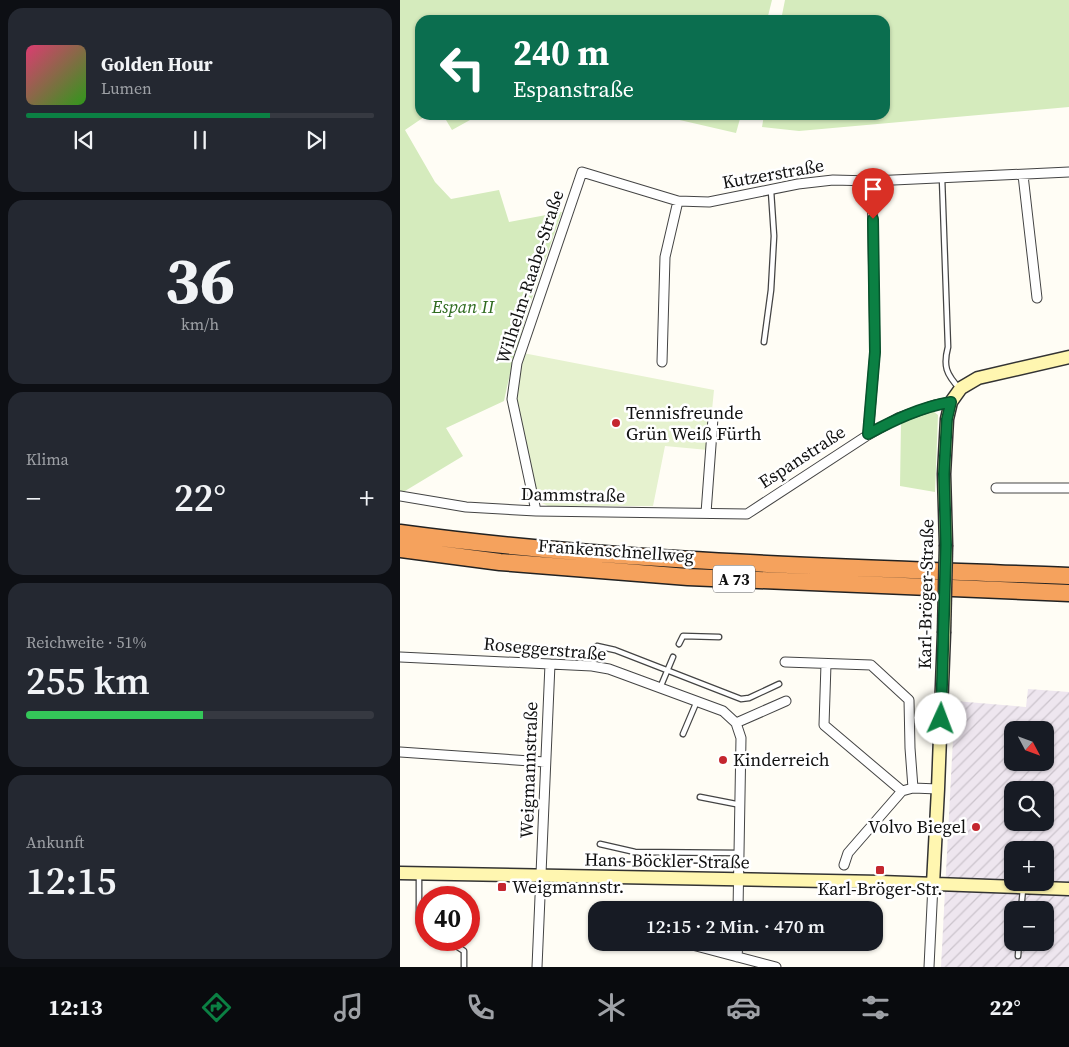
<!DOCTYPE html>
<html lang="de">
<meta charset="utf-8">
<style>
body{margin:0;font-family:"Source Serif 4",serif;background:#242831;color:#f1f3f6;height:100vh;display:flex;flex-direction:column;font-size:19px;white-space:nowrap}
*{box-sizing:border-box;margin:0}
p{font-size:16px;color:#9ea1a6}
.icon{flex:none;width:28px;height:28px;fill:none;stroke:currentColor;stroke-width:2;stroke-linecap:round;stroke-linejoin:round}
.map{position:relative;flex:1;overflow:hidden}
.details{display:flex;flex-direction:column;gap:8px;padding:8px;background:#0d0f14;width:400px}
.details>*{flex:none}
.guide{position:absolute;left:15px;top:15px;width:475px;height:105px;border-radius:15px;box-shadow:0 1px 4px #0004;background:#0b6e4f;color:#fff;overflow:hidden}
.needle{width:32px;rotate:131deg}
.controls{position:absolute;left:604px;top:721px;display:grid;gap:10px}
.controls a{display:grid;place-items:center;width:50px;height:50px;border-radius:10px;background:#171b24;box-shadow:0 1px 4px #0004;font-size:25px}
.speed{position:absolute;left:15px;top:886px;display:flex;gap:10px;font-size:25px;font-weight:700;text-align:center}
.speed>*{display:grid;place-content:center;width:65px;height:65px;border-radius:50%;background:#171b24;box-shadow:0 1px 4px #0004;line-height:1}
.speed .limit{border:8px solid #d22;background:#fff;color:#111}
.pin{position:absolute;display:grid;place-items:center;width:42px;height:42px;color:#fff;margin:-51px -21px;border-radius:50% 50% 50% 0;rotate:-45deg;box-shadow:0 0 5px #0007}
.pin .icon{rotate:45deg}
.me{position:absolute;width:55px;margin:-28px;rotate:2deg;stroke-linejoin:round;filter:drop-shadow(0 0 4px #0008)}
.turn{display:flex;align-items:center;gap:18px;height:105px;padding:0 15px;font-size:22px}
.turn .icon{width:65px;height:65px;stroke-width:2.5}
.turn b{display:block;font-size:35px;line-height:42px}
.big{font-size:38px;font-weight:600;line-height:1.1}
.details .tile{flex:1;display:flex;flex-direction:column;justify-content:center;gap:8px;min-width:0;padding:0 18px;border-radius:15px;background:#242831}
.details .dial{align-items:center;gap:0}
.dial b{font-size:65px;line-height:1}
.song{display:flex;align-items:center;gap:15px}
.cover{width:60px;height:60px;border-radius:8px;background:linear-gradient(135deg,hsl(340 70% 55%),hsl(110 70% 35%))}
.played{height:5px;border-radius:2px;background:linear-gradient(90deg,#0b8043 70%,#363941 70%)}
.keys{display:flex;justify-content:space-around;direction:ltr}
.heat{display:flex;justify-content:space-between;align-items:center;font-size:28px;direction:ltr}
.charge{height:8px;border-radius:4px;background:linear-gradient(90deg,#34c759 51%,#363941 0)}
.trip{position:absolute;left:188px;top:901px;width:295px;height:50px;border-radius:15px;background:#171b24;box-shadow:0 1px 4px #0004;font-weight:600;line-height:50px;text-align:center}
.dock{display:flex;height:80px;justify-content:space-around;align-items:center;background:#090b0e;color:#9ea1a6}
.dock .icon{width:35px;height:35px}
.dock .active{color:#0b8043}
.dock b{font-size:22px;color:#f1f3f6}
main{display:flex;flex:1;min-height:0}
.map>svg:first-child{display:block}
.industrial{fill:url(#industrial-furrows);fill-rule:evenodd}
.green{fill:#d5ebbd}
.pitch{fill:#e6f2cf}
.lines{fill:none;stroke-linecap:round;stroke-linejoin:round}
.lane-casing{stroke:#444;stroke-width:7}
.street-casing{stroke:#444;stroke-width:11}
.secondary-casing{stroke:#333;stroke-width:15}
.highway-casing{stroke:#222;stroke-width:19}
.lane{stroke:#fff;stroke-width:4.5}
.street{stroke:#fff;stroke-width:9}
.secondary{stroke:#fff6b0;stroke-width:12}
.highway{stroke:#f5a25d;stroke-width:16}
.secondary-bridge-casing{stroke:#333;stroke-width:15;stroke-linecap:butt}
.secondary-bridge{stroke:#fff6b0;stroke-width:12}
.route-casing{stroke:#07532c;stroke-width:12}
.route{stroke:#0b8043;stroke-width:9}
.poi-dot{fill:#c4262e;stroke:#fff;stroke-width:2}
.labels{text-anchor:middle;stroke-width:5;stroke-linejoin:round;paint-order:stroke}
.shield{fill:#fff;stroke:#585858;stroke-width:1}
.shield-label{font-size:16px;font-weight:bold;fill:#111}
.street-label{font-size:18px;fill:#111;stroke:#fff}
.park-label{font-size:18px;font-style:italic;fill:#2f6b1f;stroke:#fff}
.poi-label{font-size:18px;fill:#111;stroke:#fff;text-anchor:start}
</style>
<main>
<section class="details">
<div class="tile">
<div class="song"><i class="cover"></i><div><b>Golden Hour</b><p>Lumen</p></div></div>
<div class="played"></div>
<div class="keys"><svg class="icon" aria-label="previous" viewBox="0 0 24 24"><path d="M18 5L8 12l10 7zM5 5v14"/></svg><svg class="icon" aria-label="pause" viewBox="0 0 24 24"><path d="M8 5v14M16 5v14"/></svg><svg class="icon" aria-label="next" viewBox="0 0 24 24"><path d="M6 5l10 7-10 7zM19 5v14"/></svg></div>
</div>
<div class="tile dial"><b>36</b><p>km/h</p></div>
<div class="tile"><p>Klima</p>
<div class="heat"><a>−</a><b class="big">22°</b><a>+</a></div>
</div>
<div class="tile"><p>Reichweite · 51%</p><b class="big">255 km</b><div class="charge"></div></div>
<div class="tile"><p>Ankunft</p><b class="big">12:15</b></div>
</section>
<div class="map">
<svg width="669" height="967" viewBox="0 0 669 967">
<defs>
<pattern id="industrial-furrows" width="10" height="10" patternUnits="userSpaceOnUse" patternTransform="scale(1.25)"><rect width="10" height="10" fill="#eee6ef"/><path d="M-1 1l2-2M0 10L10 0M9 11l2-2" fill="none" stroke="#cbc4cc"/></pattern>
</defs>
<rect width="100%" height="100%" fill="#fffdf5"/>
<path class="industrial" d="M628 689 669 692V967H541L555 701 626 707ZM612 730H645V762H612ZM612 790H645V822H612ZM612 850H645V882H612ZM612 910H645V942H612Z"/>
<path class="green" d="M0 0H372L367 20H20V115H27L5 130 35 182 51 199 99 190 109 222 162 212C140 275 117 336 104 401L46 428 63 456 0 494Z
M385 0H669V107L399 131 362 127 364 115H485V20H381Z
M43 115H79L52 130Z
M258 115H341L336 133Z
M529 411H533L538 415 535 492 500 486 501 423Z"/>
<path class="pitch" d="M123 353 314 390 308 450 265 446 253 506H148L136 500 116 399 119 365Z"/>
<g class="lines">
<g class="lane-casing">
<path id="lane" d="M542 178 548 347C543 366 546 374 560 389
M364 342 371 290 374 236 371 191
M279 644 283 636 319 637
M197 646 215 650 341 699 349 698 379 684
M260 688 273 657
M283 734 297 701
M300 797 341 805
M200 844 235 852 340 853
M19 876V923L26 928
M621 910 623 889
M47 940 64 951V967
M618 956 619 942"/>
</g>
<g class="street-casing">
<path id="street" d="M623 175 637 298
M262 362 265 257 278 201
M468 435 475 352 472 181
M596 488H669
M0 496 66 507 136 511 347 514 468 435 498 418 535 405 551 402
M136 511 112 399 117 363 182 172 278 201 309 202 398 184 433 180 472 181 669 172
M306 513 313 418
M0 657 192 666 209 669 323 711 336 723
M385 662 471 665 509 700 510 748 513 788
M426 664 424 725 502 791
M336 723 341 738 338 910
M336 723 386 701
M0 752 145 762
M444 865 448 853 502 791 513 788 538 789
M281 942 376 967
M337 957 338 942
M137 967 150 664
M529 967 533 884"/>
</g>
<g class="secondary-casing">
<path id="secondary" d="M546 545 544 474 547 419 551 402 561 388 578 378 669 357
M0 873 481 882 669 889
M533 884 538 789 544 633"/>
</g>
<g class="highway-casing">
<path id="highway" d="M0 533C222 563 446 567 669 576
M0 549 100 562 288 577 669 593"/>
</g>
<use href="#lane" class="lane"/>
<use href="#street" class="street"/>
<use href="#secondary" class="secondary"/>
<use href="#highway" class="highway"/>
<g class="secondary-bridge-casing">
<path id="secondary-bridge" d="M544 633 546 545"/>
</g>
<use href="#secondary-bridge" class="secondary-bridge"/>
</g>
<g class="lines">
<g class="route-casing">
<path id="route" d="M473 219 475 352 468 434C494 420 521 407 551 402L547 419 544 474 546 545 541 719"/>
</g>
<use href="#route" class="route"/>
</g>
<g class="poi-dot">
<circle cx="216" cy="423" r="5"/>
<circle cx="323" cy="760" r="5"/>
<circle cx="576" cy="827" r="5"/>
<rect x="475" y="865" width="10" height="10" rx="2.5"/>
<rect x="97" y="882" width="10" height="10" rx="2.5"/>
</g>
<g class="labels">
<rect class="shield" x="313" y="565.5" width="42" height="27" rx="4"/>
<g class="shield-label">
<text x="334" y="585">A 73</text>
</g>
<g class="street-label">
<text transform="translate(373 174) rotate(-10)" y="6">Kutzerstraße</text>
<text transform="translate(130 277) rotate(-72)" y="6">Wilhelm-Raabe-Straße</text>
<text transform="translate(402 457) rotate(-33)" y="6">Espanstraße</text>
<text transform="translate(173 495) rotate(1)" y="6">Dammstraße</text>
<text transform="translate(216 551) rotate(4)" y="6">Frankenschnellweg</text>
<text transform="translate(526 594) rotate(-89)" y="6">Karl-Bröger-Straße</text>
<text transform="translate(145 649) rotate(5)" y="6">Roseggerstraße</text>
<text transform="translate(129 770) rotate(-88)" y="6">Weigmannstraße</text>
<text transform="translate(267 861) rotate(1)" y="6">Hans-Böckler-Straße</text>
</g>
<g class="park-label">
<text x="63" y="313">Espan II</text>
</g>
<g class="poi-label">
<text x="226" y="419">Tennisfreunde<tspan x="226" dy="21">Grün Weiß Fürth</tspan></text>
<text x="333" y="766">Kinderreich</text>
<text x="566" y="833" text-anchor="end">Volvo Biegel</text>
<text x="112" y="893">Weigmannstr.</text>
<text x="480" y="895" text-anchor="middle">Karl-Bröger-Str.</text>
</g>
</g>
</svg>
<div class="controls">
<a><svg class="needle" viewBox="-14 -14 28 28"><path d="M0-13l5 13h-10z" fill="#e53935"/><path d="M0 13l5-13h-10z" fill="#9ea1a6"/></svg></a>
<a><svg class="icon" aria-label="search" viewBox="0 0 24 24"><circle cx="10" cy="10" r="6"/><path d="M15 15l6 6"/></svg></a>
<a>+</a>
<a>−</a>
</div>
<div class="speed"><div class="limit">40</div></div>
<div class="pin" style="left:473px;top:219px;background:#d93025"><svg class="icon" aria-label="arrive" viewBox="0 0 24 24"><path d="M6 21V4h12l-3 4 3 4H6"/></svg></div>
<svg class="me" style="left:541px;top:719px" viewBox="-20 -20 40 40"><circle r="19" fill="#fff"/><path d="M0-13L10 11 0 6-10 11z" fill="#0b8043"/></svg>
<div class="trip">12:15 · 2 Min. · 470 m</div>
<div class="guide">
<div class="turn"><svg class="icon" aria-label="left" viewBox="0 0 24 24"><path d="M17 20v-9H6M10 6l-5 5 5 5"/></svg><div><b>240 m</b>Espanstraße</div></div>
</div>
</div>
</main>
<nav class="dock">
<b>12:13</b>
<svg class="icon active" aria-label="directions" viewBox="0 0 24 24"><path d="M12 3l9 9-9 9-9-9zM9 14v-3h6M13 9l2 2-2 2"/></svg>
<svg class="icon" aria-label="music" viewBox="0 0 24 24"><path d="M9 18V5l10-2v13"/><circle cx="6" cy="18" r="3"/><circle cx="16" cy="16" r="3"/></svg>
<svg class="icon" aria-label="phone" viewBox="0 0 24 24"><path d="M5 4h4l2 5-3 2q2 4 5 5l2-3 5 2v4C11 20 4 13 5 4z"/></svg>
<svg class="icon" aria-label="climate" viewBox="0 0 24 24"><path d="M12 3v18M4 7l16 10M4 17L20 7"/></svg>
<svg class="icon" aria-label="car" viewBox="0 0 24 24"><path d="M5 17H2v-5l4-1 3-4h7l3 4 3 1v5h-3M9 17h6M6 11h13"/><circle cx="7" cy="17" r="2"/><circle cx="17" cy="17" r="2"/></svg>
<svg class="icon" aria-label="filters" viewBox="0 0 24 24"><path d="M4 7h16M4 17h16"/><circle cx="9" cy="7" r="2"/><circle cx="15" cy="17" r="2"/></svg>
<b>22°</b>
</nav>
